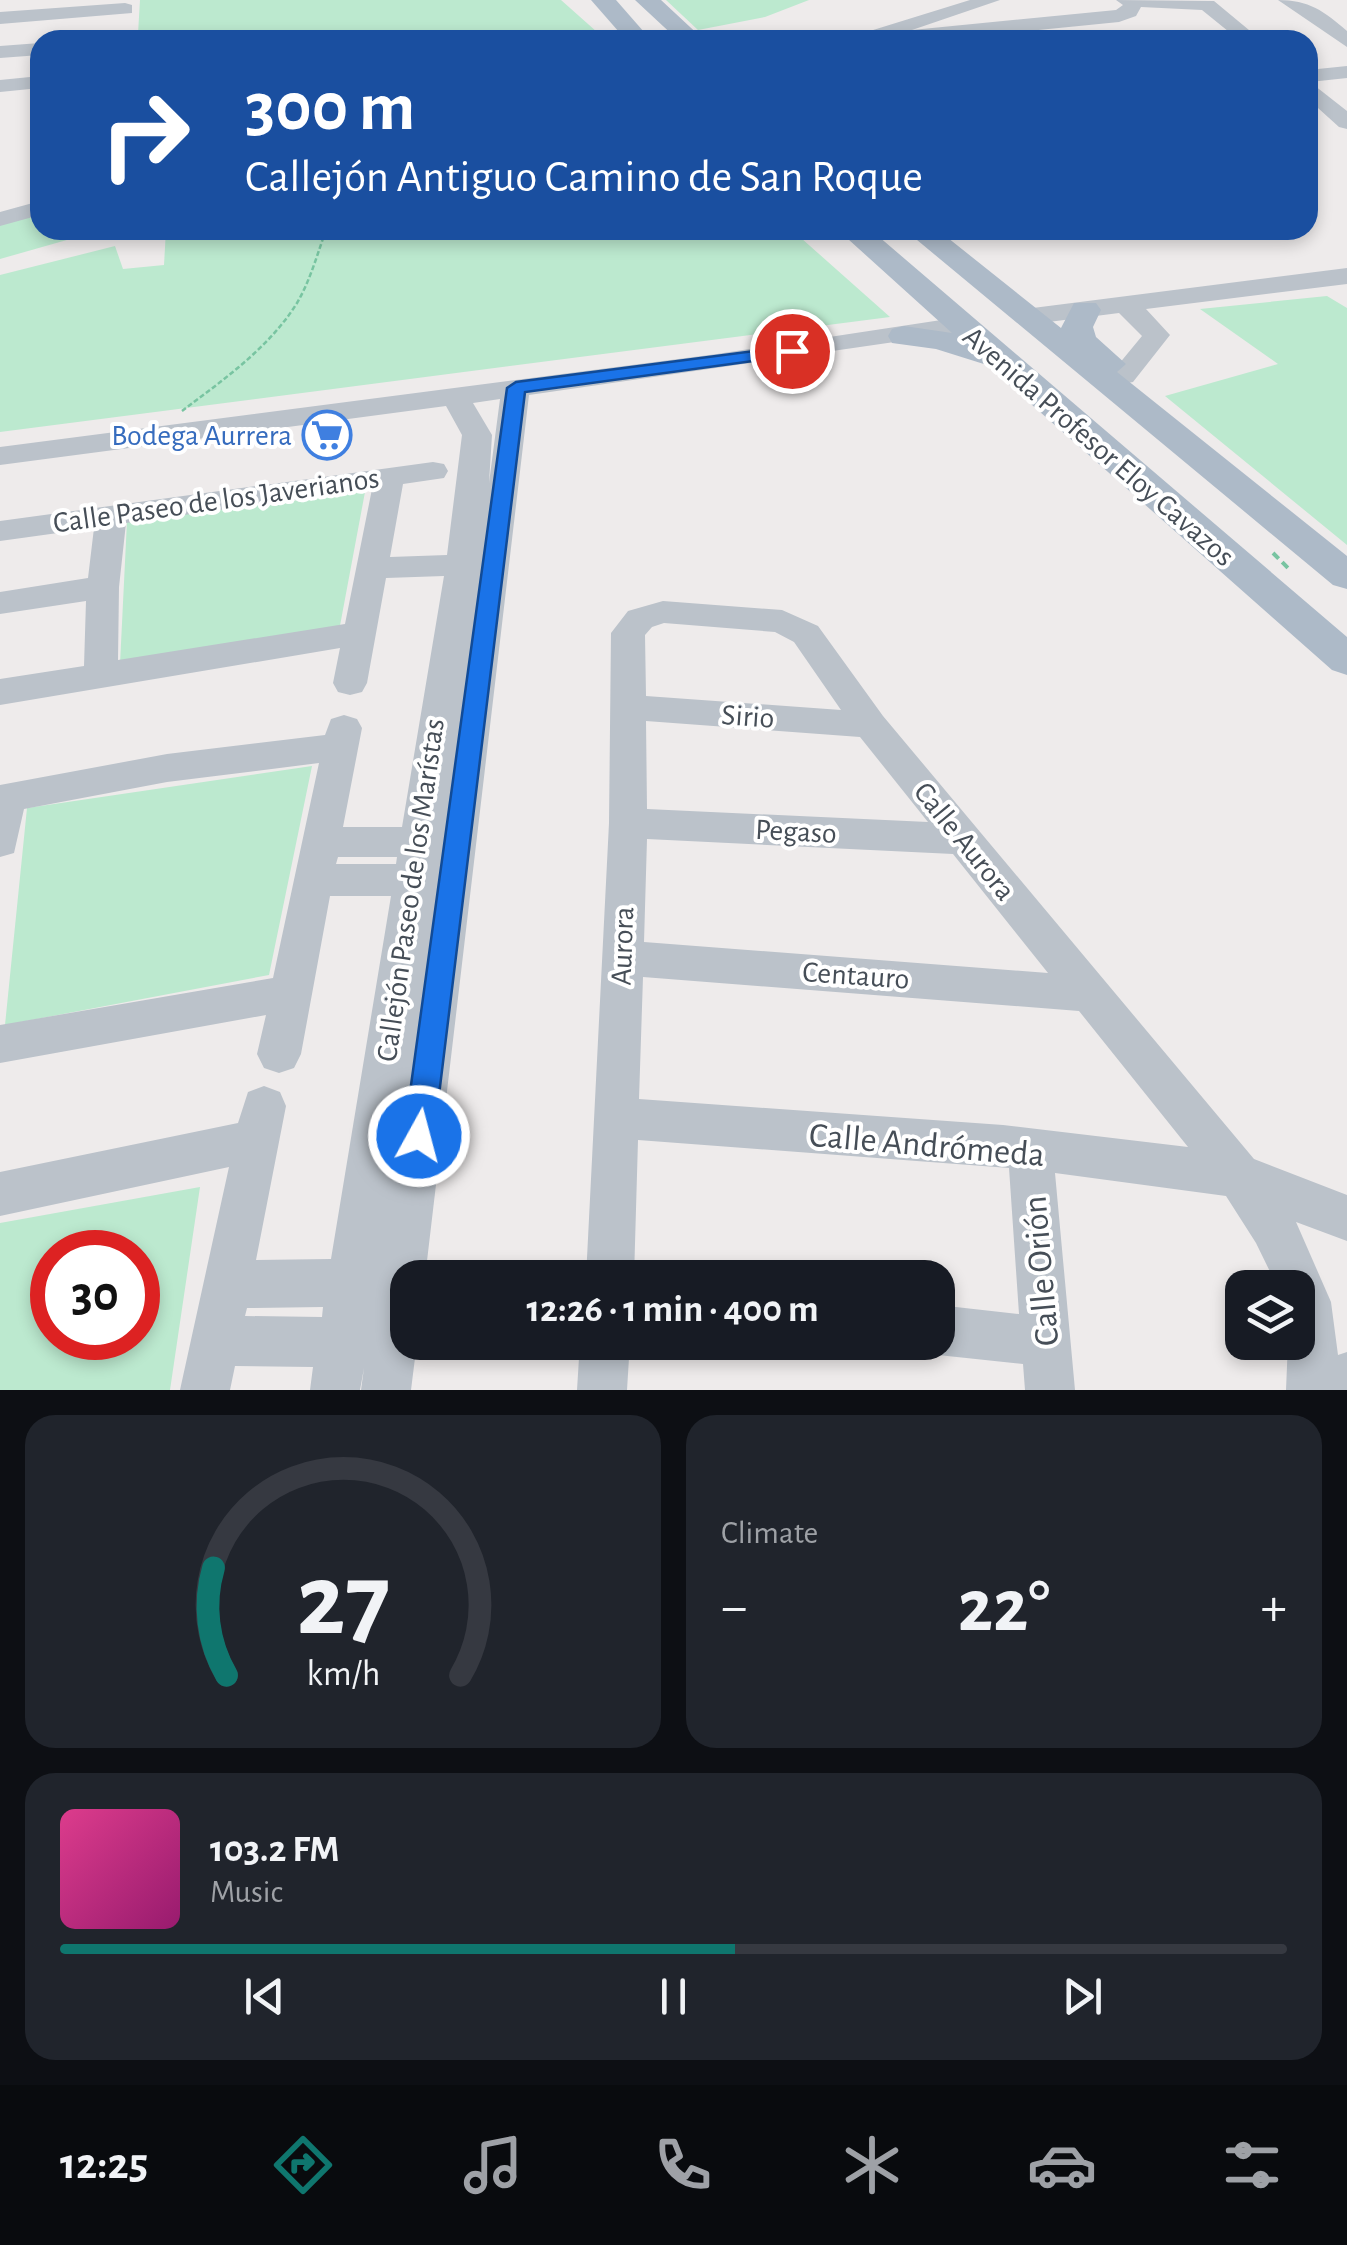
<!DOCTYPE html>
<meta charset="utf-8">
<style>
body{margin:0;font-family:"Alegreya Sans",sans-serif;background:#20242c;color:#f1f3f6;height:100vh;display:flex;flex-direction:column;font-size:38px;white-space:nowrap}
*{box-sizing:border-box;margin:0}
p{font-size:32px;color:#9ea1a6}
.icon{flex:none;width:55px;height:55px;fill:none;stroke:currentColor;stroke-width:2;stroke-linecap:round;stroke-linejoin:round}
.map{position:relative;height:1390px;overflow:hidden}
.drawer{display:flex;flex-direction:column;gap:25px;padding:25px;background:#0d0f14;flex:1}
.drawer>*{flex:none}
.top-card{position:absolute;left:30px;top:30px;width:1288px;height:210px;border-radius:30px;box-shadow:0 5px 15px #0003;background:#1a4fa0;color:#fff;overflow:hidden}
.tools{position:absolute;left:1225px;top:1270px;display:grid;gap:20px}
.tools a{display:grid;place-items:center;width:90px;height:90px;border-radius:20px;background:#171b24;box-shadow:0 5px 15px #0003;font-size:50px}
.speed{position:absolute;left:30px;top:1230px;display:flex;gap:20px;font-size:50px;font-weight:700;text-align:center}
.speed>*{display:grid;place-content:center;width:130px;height:130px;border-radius:50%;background:#171b24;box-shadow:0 5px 15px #0003;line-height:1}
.speed .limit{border:15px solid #d22;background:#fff;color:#111}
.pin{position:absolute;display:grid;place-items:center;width:85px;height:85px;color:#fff;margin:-42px;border:5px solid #fff;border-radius:50%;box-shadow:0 2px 10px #0007}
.me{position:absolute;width:110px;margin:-55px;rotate:7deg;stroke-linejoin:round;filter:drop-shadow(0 0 8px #0008)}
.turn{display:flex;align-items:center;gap:35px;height:210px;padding:0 50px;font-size:45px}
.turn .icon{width:130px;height:130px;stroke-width:2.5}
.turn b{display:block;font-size:70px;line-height:85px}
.big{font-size:75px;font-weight:600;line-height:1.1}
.drawer .tile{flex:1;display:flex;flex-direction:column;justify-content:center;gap:15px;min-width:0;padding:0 35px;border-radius:30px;background:#20242c}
.drawer .dial{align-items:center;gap:0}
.dial svg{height:260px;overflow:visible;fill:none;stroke:#363941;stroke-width:7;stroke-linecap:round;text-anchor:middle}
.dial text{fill:#f1f3f6;stroke:none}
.song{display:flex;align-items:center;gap:30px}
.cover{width:120px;height:120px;border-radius:15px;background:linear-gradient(135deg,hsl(330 70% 55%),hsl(320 70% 35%))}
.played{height:10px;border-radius:5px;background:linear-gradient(90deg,#0f766e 55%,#363941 55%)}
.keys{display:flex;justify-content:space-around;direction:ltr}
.heat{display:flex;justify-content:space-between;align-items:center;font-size:55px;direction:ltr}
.drawer .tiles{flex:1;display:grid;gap:25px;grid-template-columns:1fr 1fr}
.tile:last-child{grid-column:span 2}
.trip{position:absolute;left:390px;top:1260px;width:565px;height:100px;border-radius:30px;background:#171b24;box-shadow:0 5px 15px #0003;font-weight:600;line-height:100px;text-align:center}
.tab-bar{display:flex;height:160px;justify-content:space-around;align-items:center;background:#090b0e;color:#9ea1a6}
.tab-bar .icon{width:70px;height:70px}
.tab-bar .selected{color:#0f766e}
.tab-bar b{font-size:45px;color:#f1f3f6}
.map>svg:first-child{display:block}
.green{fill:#bce9cf;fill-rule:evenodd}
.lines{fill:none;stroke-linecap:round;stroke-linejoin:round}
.path-far1{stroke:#78c4a1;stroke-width:2.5;stroke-dasharray:5 2.5;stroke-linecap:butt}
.path{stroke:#78c4a1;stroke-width:4;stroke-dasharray:8 5;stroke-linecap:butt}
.minor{fill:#bbc2ca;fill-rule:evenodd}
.major{fill:#adbac8;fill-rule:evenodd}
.route{fill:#1a73e8;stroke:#114b97;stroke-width:2.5}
.labels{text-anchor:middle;stroke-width:8;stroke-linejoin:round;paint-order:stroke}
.shop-label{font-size:30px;fill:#366cbe;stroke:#fff;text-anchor:end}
.street-label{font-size:30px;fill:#464e57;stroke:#fff}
.near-street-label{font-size:35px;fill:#464e57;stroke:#fff}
</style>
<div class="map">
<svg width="1347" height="1390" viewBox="0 0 1347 1390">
<rect width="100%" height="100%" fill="#eeebeb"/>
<path class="green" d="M140 0H561L606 40H159L138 34Z
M666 0H809L765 17 698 30Z
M40 212V230H102L0 259V223Z
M166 230H792L890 317 0 432V275L115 246 123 269 164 265Z
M1327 296 1347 308V545L1165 396 1278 364 1200 309Z
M365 492 339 631 120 664 127 521Z
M312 766 269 975 5 1025 27 808Z
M200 1187 170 1390H0V1223ZM52 1252H138V1338H52Z"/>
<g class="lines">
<path class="path-far1" d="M182 411C223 380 269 348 297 303 310 281 317 255 326 230"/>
<path class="path" d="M1273 553 1291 571"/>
<path class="minor" d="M970 0H1000L912 30 1116 10 1123 5 1116 0 1214 1 1261 40H1239L1202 10 1141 7 1136 16 1119 22 937 40H899V35L882 40 854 39 857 35Z
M1278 0C1309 0 1324 11 1347 31V47Z
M125 3 132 5V13L0 24V12Z
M40 43V55L0 58V46Z
M1347 66V78L1310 82 1347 111V129L1339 127 1308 99V70Z
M40 76V88L0 92V80Z
M40 201V215L0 226V212Z
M1347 268V284L1146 309 1170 335 1133 382 1123 384 1109 376 1142 336 1119 313 1025 325 1012 317 1025 309Z
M961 317 970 319 974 325 970 331 529 395 425 1278H408V1342H417L411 1390H361L364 1368 360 1390H310L313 1367 235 1366 230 1390H180L229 1167 0 1216V1172L238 1123 248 1092 264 1086 280 1092 286 1106 256 1260 331 1259 391 896H330L301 1054 294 1068 279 1073 264 1068 257 1054 266 1015 0 1063V1025L273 978 319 763 167 782 24 809 14 853 0 857V785L167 754 325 735 331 719 344 715 357 719 362 728 343 827H402L444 576 386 578 367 683 362 692 350 695 338 692 333 683 340 648 0 705V679L84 666 86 601 0 614V592L88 578 94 528 0 541V521L433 462 444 464 448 471 444 478 403 484 390 557 447 555 462 435 446 406 0 465V447L717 354ZM500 399 489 483 492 435 473 403ZM372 489 345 624 118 660 119 587 126 523ZM338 857H397L396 864H336ZM323 1307 322 1317 245 1316 247 1308Z
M663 601 782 610 818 626 883 716 1254 1159 1347 1195V1241L1296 1222 1331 1302 1338 1355 1347 1352V1390H1286L1288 1342H1298V1288H1278L1256 1243 1226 1196 1055 1173 1075 1390H1025L1023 1364 938 1355 921 1347 918 1342H938V1305L1019 1314 1009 1168 638 1140 634 1278H586L609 823 611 633 628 611ZM664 623 775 632 794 642 841 710 646 696 645 635 652 627ZM646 721 860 737 928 822 647 809ZM647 839 953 854 1048 973 644 942ZM643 977 1079 1011 1188 1147 1003 1125 639 1099Z
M580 1342H630L627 1390H577Z"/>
<path class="major" d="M591 0H616L651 40H626Z
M635 0H661L704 40H678Z
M838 230H871L1347 637V675L1332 670 987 365 936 349 892 343 888 336 892 329 904 326 952 333Z
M905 230H938L1061 328 1074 303H1096L1101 310 1093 327 1096 337 1126 364 1117 372 1347 556V589L1333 585Z"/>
</g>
<path class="route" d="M792 346 801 351 798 355 525 392 434 1136 429 1146 419 1150 409 1146 404 1136 507 388 516 382Z"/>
<defs>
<g id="supermarket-ring" transform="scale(2.5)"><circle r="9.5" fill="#fff" stroke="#3f7fe0" stroke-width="1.5"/><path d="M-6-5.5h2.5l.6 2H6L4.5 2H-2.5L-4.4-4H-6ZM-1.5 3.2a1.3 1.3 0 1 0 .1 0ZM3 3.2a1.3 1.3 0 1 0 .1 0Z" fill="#3f7fe0"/></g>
</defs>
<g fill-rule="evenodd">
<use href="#supermarket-ring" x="327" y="435"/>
</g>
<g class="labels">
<g class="shop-label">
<text x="292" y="445">Bodega Aurrera</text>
</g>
<g class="street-label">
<text transform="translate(1099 446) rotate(41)" y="10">Avenida Profesor Eloy Cavazos</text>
<text transform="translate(216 500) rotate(-8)" y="10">Calle Paseo de los Javerianos</text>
<text transform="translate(748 716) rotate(4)" y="10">Sirio</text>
<text transform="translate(796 831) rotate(3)" y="10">Pegaso</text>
<text transform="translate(965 841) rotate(51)" y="10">Calle Aurora</text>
<text transform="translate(410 890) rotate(-82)" y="10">Callejón Paseo de los Marístas</text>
<text transform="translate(622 946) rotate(-88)" y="10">Aurora</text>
<text transform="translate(856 975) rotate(4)" y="10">Centauro</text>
</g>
<g class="near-street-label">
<text transform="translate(927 1144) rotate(5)" y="12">Calle Andrómeda</text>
<text transform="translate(1040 1271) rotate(-95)" y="12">Calle Orión</text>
</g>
</g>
</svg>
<div class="tools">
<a><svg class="icon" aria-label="layers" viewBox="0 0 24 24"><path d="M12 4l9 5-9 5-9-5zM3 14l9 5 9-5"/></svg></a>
</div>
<div class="speed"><div class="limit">30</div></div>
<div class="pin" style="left:792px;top:351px;background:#d93025"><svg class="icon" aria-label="arrive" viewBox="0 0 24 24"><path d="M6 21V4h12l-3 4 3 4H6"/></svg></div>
<svg class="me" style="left:419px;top:1136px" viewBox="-20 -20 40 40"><circle r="17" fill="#1a73e8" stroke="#fff" stroke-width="3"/><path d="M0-11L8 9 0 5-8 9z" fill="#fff"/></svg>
<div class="trip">12:26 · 1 min · 400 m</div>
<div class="top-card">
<div class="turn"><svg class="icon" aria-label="right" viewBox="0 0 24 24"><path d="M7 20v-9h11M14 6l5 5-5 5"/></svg><div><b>300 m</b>Callejón Antiguo Camino de San Roque</div></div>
</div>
</div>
<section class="drawer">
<div class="tiles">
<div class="tile dial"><svg viewBox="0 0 100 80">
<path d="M14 69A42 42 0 1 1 86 69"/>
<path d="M14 69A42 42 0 0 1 10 36" stroke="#0f766e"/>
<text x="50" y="56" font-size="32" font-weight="700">27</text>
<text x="50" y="72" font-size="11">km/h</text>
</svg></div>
<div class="tile"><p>Climate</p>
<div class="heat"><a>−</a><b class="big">22°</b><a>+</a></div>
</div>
<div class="tile">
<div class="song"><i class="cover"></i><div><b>103.2 FM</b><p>Music</p></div></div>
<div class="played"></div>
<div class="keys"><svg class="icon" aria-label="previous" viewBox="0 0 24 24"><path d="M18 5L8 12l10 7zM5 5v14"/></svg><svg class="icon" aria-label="pause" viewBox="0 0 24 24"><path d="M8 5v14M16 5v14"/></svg><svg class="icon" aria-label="next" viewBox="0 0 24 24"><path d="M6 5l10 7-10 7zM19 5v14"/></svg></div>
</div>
</div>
</section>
<nav class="tab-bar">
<b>12:25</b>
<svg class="icon selected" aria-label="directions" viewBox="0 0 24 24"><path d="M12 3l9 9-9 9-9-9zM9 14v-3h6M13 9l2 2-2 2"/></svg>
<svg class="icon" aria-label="music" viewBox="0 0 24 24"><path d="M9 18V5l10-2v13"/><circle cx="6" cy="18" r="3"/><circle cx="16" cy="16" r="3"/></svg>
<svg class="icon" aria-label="phone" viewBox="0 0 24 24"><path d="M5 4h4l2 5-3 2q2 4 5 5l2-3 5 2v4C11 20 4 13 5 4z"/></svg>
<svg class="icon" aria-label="climate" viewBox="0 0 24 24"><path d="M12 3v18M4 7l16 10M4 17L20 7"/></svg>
<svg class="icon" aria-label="car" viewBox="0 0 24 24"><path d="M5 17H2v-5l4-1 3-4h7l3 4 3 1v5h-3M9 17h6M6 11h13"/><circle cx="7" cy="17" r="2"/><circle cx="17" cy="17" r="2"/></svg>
<svg class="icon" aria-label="filters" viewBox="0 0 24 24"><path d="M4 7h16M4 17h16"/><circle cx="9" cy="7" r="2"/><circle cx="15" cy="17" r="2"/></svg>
</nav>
